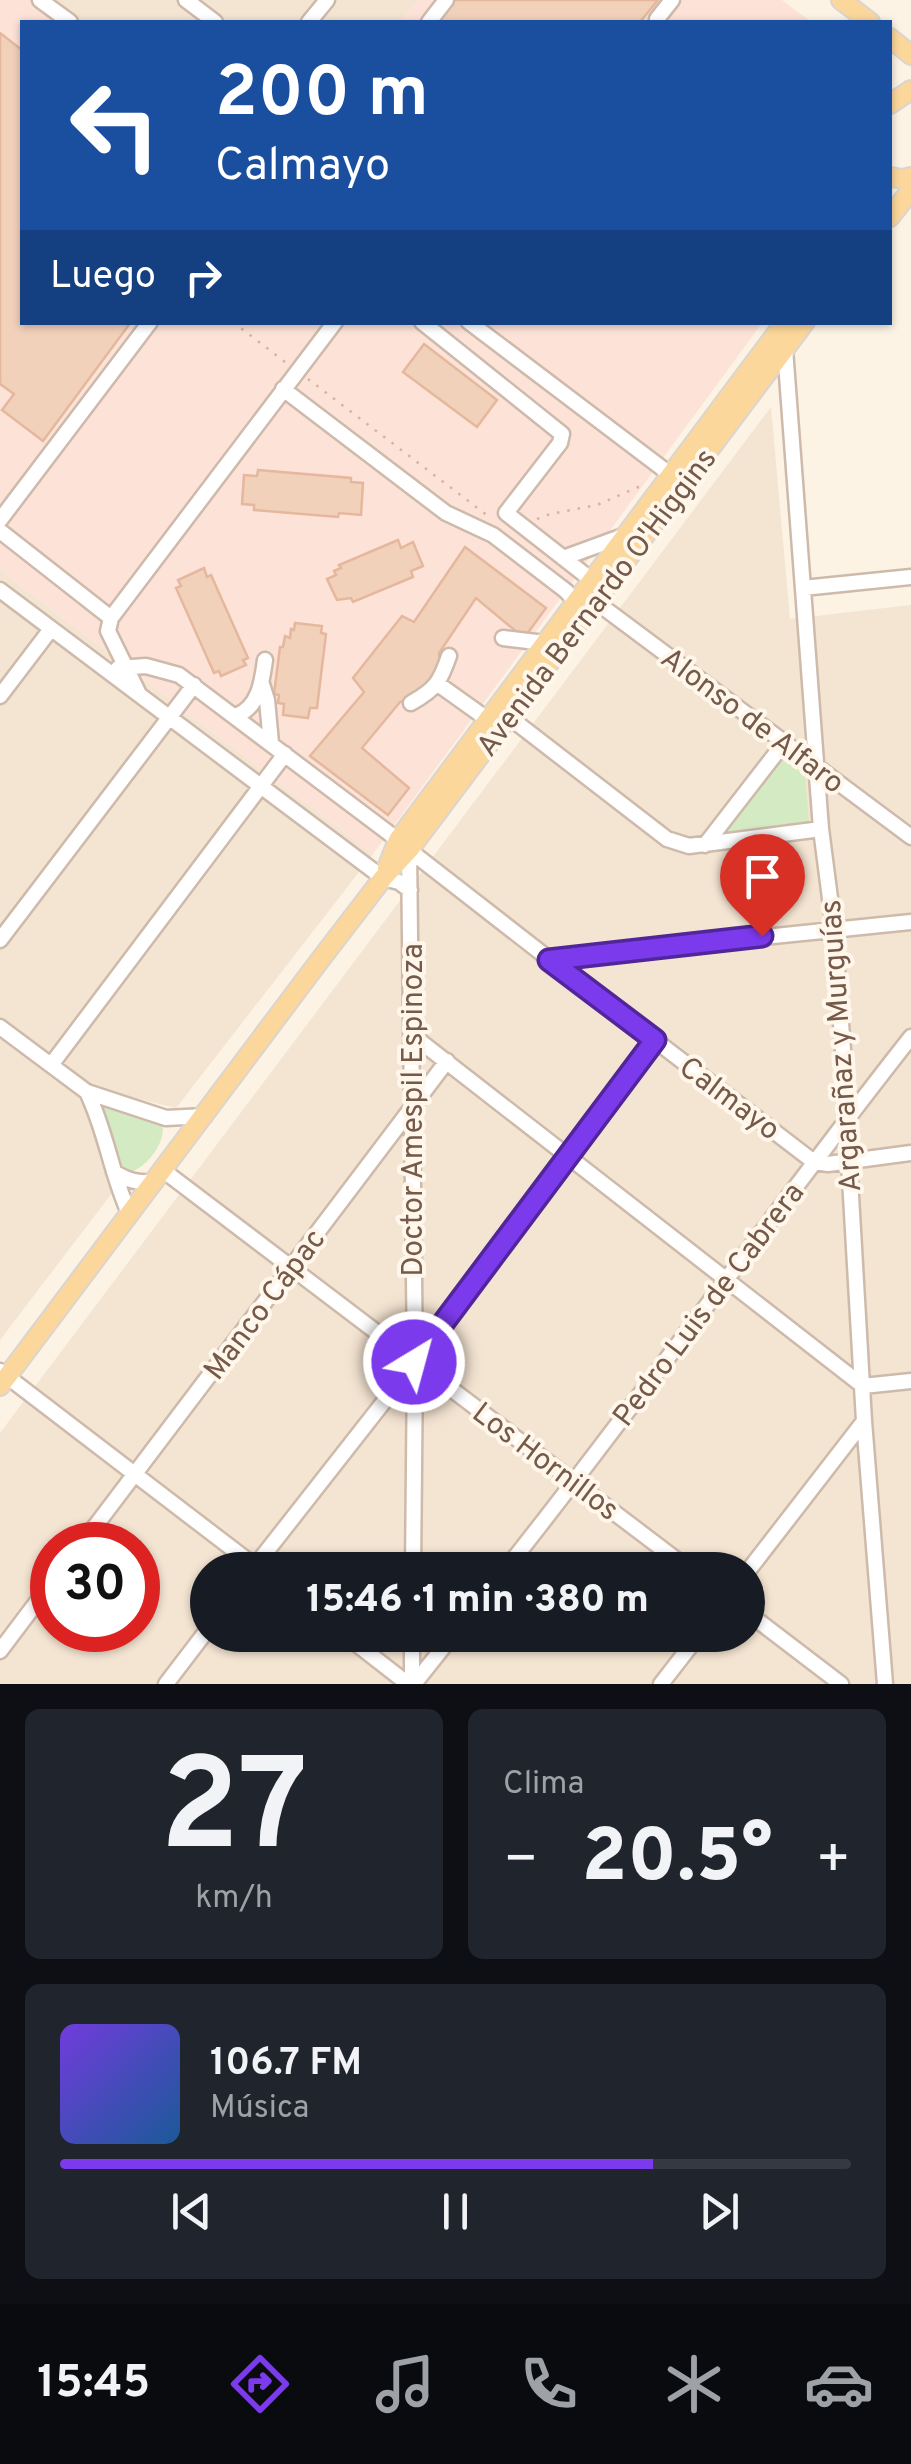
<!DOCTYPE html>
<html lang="es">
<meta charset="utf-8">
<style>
body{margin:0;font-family:Overpass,sans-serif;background:#20242c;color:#f1f3f6;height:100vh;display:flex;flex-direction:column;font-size:38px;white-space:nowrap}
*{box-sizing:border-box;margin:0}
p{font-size:32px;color:#9ea1a6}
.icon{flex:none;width:55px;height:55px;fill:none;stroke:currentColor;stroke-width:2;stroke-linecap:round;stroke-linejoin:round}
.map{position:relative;height:1684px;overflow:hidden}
.panel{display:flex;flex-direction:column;gap:25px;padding:25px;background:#0d0f14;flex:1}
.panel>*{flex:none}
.hud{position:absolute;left:20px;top:20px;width:872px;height:305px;border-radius:0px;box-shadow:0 2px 8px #0004;background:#1a4fa0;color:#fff;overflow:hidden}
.speed{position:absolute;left:30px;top:1522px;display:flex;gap:20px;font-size:50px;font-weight:700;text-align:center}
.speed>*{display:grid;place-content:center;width:130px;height:130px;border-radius:50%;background:#171b24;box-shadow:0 2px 8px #0004;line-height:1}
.speed .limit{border:15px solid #d22;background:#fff;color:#111}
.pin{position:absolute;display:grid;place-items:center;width:85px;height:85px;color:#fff;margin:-102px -42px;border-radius:50% 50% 50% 0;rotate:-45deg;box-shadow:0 0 10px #0007}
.pin .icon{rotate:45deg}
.me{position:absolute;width:110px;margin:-55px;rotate:37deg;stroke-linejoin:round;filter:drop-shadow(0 0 8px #0008)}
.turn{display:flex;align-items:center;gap:35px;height:210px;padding:0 30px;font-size:45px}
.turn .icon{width:130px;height:130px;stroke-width:2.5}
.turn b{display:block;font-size:70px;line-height:85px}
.then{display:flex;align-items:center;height:95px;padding:0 30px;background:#0003;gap:20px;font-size:38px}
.big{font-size:75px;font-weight:800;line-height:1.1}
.panel .tile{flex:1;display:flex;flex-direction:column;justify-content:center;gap:15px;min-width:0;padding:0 35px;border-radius:15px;background:#20242c}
.panel .dial{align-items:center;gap:0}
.dial b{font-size:130px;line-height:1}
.song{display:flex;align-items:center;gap:30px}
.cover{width:120px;height:120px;border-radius:15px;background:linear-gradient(135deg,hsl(260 70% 55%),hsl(210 70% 35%))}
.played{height:10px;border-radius:5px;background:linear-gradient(90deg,#7c3aed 75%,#363941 75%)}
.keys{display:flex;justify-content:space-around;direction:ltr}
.heat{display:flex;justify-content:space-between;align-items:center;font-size:55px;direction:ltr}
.panel .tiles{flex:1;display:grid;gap:25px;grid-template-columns:1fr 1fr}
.tile:last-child{grid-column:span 2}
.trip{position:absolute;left:190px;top:1552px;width:575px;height:100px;border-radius:50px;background:#171b24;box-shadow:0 2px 8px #0004;font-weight:800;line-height:100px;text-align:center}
.menu{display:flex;height:160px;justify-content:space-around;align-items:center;background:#090b0e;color:#9ea1a6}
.menu .icon{width:70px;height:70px}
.menu .current{color:#7c3aed}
.menu b{font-size:45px;color:#f1f3f6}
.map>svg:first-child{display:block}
.residential{fill:#f4e4d2;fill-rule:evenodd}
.commercial{fill:#fde2d8}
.green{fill:#d3eac2}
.building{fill:#f2d1bb;stroke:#e5b79c;stroke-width:2.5}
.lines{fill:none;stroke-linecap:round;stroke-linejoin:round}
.minor-casing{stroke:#cebaab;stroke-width:19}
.major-casing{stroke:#dbd4d0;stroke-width:22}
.path{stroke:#d7b49f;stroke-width:2.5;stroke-dasharray:2.5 8;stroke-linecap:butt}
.minor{stroke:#fff;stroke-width:14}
.major{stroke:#fcd79c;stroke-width:18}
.route-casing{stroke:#51269a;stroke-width:25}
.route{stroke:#7c3aed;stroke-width:18}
.labels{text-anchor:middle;stroke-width:8;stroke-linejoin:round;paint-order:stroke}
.street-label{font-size:30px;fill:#755949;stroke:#fff7eb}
</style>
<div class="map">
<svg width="911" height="1684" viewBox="0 0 911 1684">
<rect width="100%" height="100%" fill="#fcf3e4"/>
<path class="residential" d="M46 0H418L400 22H76Z
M771 407 790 619 911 605V1684H0V1433ZM52 1545H138V1630H52ZM208 1570H748V1635H208Z
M0 570 373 854 176 1108 88 1087 79 1099 91 1118 112 1193 0 1340Z"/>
<path class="commercial" d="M0 0H46L76 22H22V322L762 323 373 854 0 570Z
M418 0H782L811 22H400Z"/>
<path class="green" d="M783 756 805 774 809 823 726 836 725 833Z
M98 1098 162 1123C167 1141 148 1166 131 1172L120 1164 112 1133 97 1103Z"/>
<path class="building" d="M446 0H658L640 22H428Z
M0 33 22 50V322H131L43 441 2 410 14 394 0 384Z
M424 344 497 400 477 427 403 372Z
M258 470 351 478V482L363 483 361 515 339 513 338 517 254 510V505L242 504 244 475 257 476Z
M398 540 401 548 413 542 423 566 411 571 413 577 353 602 351 598 337 600 327 579 336 575 334 571 341 568 339 565Z
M465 547 546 608 524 638 476 598 439 653 440 664 427 693 400 702 362 748 409 788 388 815 310 756 364 692 353 678 402 616 414 622Z
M204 568 207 577 211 575 248 658 243 660 246 665 221 676 219 671 214 673 176 588 181 586 178 580Z
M295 623 322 626 321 633 326 634 317 708H310L308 718 283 715 284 704 278 703 279 695 274 694 280 647H283L285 636 290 638 291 629 294 630Z"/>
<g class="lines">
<g class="minor-casing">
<path id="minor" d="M40 0 70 22
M186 0 215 22
M657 19 672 0
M309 22 327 0
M429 22 446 0
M422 322 562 434 560 443 506 513 598 585
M469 322 671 475
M785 349 821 829 834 929 848 1117 849 1161 864 1421 885 1684
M283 389 446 513 493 535 566 591 576 602
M0 520 150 322
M0 531 111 618
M563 558 626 535
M803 588 911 577
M0 590 383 878 399 882 410 890
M596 602 911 837
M503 638 545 643
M118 668 146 666 179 675 398 840
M262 684 267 700 271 743
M438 684 494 724
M139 694 108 631 111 618 335 322
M0 696 51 629
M411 703C436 689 440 682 449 656
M236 716C259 707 262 682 265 660
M509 717 667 839 689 846 821 829
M705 845 784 743
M409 850 415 1362 413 1570
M409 850 549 959 814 1162 828 1164 911 1153
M0 940 194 685
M549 959 911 922
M0 1027 87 1092 166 1118 205 1116
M412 1035 863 1386 911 1381
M51 1065 285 754
M87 1092C107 1133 111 1175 130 1215
M164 1171 690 1570
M114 1172C128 1181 138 1183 155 1182
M0 1371 260 1570
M81 1545 447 1061
M252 1570 415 1362 655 1040
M505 1570C644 1395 773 1212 911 1037
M748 1571 864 1421
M748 1613 841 1684
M345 1635 408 1684
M0 1651 52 1582
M166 1684 208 1629
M412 1684V1635
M414 1684 453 1635
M661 1684 699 1635"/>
</g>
<g class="major-casing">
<path id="major" d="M841 0 870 22
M890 38 911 55
M890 104 911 90
M890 177 903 179 911 177
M890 217 911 190
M387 868 398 840 785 322
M0 1386 320 960 383 878 409 850 805 322"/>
</g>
<path class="path" d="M233 322 285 362
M308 379 488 516
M537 519 550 514 597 505 643 485"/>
<use href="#minor" class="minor"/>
<use href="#major" class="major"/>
</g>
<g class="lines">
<g class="route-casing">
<path id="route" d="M414 1362 655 1040 549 960 762 936"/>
</g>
<use href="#route" class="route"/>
</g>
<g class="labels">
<g class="street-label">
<text transform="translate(596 602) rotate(-53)" y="10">Avenida Bernardo O'Higgins</text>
<text transform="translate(753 720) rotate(37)" y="10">Alonso de Alfaro</text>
<text transform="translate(840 1046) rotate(-94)" y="10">Argarañaz y Murguías</text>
<text transform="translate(730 1098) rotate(37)" y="10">Calmayo</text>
<text transform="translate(412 1110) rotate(-90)" y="10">Doctor Amespil Espinoza</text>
<text transform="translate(264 1304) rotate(-53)" y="10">Manco Cápac</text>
<text transform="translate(708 1304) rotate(-53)" y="10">Pedro Luis de Cabrera</text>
<text transform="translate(546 1461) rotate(37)" y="10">Los Hornillos</text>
</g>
</g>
</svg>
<div class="speed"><div class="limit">30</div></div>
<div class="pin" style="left:762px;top:936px;background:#d93025"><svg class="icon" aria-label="arrive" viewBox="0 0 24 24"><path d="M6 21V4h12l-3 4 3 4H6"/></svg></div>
<svg class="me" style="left:414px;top:1362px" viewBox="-20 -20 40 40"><circle r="17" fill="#7c3aed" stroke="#fff" stroke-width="3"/><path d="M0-11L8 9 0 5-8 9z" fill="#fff"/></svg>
<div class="trip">15:46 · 1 min · 380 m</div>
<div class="hud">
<div class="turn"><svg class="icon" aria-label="left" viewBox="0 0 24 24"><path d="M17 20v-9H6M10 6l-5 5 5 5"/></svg><div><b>200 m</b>Calmayo</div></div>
<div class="then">Luego<svg class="icon" aria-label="right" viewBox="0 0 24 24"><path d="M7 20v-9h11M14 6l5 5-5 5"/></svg></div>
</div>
</div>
<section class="panel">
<div class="tiles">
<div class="tile dial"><b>27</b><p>km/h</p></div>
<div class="tile"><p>Clima</p>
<div class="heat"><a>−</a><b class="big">20.5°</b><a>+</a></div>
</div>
<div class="tile">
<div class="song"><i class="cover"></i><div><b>106.7 FM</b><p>Música</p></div></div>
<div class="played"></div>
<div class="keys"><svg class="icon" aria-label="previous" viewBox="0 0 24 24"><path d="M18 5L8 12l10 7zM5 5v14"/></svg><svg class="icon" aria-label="pause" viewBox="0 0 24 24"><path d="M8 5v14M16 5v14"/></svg><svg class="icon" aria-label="next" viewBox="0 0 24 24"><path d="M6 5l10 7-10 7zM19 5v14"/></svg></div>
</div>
</div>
</section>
<nav class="menu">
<b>15:45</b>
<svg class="icon current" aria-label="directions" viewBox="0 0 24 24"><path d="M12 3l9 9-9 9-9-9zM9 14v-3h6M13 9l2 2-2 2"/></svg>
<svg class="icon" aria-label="music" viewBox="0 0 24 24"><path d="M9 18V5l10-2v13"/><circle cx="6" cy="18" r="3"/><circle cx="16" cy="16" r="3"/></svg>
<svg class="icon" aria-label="phone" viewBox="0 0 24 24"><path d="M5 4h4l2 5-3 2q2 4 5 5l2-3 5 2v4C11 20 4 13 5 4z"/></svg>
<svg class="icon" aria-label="climate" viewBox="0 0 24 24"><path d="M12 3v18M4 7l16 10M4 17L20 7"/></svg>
<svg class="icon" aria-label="car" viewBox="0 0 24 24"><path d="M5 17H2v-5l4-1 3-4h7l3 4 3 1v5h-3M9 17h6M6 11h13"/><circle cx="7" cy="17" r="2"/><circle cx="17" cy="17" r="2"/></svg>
</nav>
